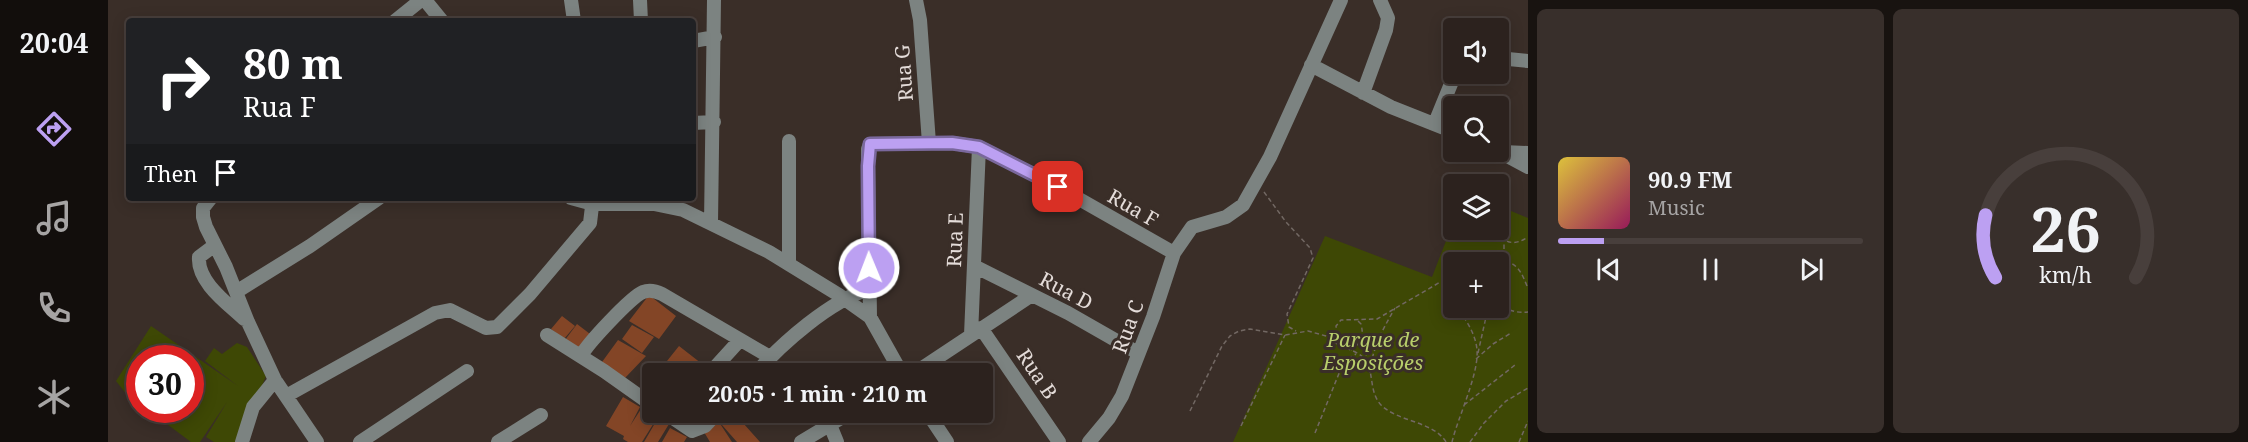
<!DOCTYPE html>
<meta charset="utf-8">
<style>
body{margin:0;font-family:"Noto Serif",serif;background:#382f2b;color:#f1f3f6;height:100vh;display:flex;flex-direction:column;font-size:22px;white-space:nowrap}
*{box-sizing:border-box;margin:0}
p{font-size:20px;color:#a6a4a4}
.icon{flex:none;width:33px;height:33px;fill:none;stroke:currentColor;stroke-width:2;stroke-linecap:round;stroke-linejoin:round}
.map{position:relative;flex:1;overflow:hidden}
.panel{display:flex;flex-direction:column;gap:9px;padding:9px;background:#181310;width:720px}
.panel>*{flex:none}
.top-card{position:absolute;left:18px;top:18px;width:570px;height:183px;border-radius:6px;box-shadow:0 3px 15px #0003,0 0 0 2px #483f3c;background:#202124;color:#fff;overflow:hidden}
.fabs{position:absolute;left:1335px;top:18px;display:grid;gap:12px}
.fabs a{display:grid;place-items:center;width:66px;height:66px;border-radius:6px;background:#2c221e;box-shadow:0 3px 15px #0003,0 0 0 2px #483f3c;font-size:30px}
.speed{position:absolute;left:18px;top:345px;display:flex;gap:12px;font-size:30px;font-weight:700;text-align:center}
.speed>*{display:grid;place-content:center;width:78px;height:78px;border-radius:50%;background:#2c221e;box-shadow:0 3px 15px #0003,0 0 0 2px #483f3c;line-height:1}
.speed .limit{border:9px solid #d22;background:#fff;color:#111}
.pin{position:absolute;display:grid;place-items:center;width:51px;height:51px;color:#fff;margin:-26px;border-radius:12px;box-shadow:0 3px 9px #0006}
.me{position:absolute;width:66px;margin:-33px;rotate:359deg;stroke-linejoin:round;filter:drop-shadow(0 0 4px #0008)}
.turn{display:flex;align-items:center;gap:21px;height:126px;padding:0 18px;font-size:27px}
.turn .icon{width:78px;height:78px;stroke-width:2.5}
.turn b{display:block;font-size:42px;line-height:51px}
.then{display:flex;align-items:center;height:57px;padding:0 18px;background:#0003;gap:12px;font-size:22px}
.panel .card{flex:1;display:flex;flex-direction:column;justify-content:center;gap:9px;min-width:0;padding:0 21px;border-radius:9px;background:#382f2b}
.panel .dial{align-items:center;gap:0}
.dial svg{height:156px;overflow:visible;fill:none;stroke:#483f3c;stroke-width:7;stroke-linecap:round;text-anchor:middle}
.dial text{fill:#f1f3f6;stroke:none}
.song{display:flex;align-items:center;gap:18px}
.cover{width:72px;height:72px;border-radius:9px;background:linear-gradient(135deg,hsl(50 70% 55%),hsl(330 70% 35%))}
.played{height:6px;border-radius:3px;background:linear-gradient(90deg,#bca0f2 15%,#483f3c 15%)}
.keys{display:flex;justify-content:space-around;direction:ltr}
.panel .tiles{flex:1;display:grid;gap:9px;grid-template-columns:repeat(2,1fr)}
.trip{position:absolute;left:534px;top:363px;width:351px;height:60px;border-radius:6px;background:#2c221e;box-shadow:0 3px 15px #0003,0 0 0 2px #483f3c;font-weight:700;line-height:60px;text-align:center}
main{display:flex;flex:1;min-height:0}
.menu{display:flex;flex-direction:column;width:108px;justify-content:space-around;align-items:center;background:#120e0c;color:#a6a4a4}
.menu .icon{width:42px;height:42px}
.menu .current{color:#bca0f2}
.menu b{font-size:27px;color:#f1f3f6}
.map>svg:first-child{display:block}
.green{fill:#3e4805;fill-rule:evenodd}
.building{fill:#834526}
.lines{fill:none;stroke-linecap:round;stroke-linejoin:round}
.path{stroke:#726863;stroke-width:1.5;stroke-dasharray:4.5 3;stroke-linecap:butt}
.minor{stroke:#7c8381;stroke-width:14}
.route-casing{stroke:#7a689d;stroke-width:15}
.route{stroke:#bca0f2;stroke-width:10}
.labels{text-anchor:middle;stroke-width:6;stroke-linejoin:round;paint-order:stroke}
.street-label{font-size:20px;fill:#e4dcd9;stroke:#3a2e28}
.park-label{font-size:20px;font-style:italic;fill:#b8ce6b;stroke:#3a2e28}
</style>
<main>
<nav class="menu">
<b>20:04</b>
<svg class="icon current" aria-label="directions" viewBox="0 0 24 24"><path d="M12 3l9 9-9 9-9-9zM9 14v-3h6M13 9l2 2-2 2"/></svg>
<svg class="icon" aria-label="music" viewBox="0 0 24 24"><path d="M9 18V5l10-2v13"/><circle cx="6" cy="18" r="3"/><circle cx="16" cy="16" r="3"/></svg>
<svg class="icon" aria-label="phone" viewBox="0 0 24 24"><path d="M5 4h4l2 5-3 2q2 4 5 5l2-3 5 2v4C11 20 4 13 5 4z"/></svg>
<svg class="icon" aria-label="climate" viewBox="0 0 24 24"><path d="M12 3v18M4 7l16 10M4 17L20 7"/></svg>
</nav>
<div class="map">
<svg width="1420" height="442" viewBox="0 0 1420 442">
<rect width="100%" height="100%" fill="#3a2e28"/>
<path class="green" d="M1391 206 1420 218V442H1125L1217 236 1324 277 1345 223 1346 230H1390ZM1346 262H1390V308H1346Z
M43 326 130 386 97 361 106 348 114 354 129 343 139 347 158 376 130 442H106L98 437 119 402 92 442H83L40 410H82V358H32L31 405 23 400 8 381Z"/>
<path class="building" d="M541 295 568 316 551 339 521 321Z
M454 316 467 326 456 339 443 329Z
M469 324 486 337 474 354 457 340Z
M524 325 546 337 534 353 514 339Z
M510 340 538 356 516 379 494 362Z
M571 346 598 367 593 374H564L555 366Z
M552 368 558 374H546Z
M544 375V403L531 389Z
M515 397 532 407 522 426 533 409 549 418 534 442H520L515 439 516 436 498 426Z
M627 414 652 442H629L614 425Z
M550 418 561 424 550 442H536Z
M611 422 624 442H602L596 432Z
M562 428 579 437 576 442H554Z"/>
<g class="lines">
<path class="path" d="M1156 192 1178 222 1202 248 1205 258 1179 314 1181 327 1188 331
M1388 231C1398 244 1406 246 1420 237
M1361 262C1374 255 1401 256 1411 270 1415 275 1417 282 1420 288
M1389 262 1396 251V242
M1345 275 1340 284 1346 304
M1390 301C1398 311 1408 313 1420 312
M1256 336 1259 361
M1243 350C1254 342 1256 337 1253 324L1249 320
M1370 353 1380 308
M1368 359 1385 344 1403 333
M1262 373C1264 348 1275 329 1287 308
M1356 405 1407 365
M1082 411 1114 346 1122 336 1131 331 1142 329 1177 335 1200 331 1218 336 1229 344
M1133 426 1177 335
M1207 433 1236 361 1248 354
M1338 442C1325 421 1290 422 1273 405 1261 392 1266 373 1258 361 1253 352 1238 349 1230 344L1228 326 1233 320 1269 319 1346 274
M1344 442C1350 417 1371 374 1369 350 1368 335 1358 319 1349 308
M1362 442 1376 423 1398 401 1420 388
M1411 442 1420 421"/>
<path class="minor" d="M317 0 334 21
M463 0 466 21
M532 0 533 21
M808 0 812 20 821 143
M287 21 313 0
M585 41 607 37
M1390 58 1420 61
M1203 65 1283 107 1346 132
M1255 93 1278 30 1280 18 1272 0
M585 123 606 122
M1327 123 1347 74
M1392 152 1420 167
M1395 152 1420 153
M103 198 95 208V217L98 227 118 267 140 322 167 380 209 442
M463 198 485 204H546L575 210 661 252 731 295 762 317 794 374
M603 223 606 0
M107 245 91 257C89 282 119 303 136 319
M681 264V141
M866 266 960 313 1030 353
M128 292 202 246 271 198
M762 317 760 166V149L762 144 844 143 871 147 950 187 1066 253
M873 328 951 442
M439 335 496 371 544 405
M863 335 871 147
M473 356C479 344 523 297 535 292 542 289 548 291 554 294L662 357
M601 374 631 341
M647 374C674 343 722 301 761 289
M805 374 924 295
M178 396 327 313 342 310 378 328 389 327 422 294 482 223 485 198
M556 412 584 431 597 426 610 412
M819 412 839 442
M722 425 729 442
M134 442 145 407 167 380
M252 442 359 371
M390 442 433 415
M693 442 743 412
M981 442 1001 418 1014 396 1045 317 1066 253 1084 227 1118 217 1135 205 1162 157 1233 0"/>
</g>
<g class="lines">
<g class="route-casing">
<path id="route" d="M761 268 760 166 762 144 844 143 871 147 950 187"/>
</g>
<use href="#route" class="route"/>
</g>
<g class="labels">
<g class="street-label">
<text transform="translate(796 73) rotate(-94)" y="7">Rua G</text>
<text transform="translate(1025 208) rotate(30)" y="7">Rua F</text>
<text transform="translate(847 240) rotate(-88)" y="7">Rua E</text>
<text transform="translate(958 291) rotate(28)" y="7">Rua D</text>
<text transform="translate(1020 327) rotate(-70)" y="7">Rua C</text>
<text transform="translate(929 374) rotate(56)" y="7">Rua B</text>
</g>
<g class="park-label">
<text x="1265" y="347">Parque de<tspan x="1265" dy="23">Esposições</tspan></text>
</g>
</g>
</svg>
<div class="fabs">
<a><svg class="icon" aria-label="sound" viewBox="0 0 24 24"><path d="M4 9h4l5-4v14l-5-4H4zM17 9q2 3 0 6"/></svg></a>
<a><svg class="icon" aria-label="search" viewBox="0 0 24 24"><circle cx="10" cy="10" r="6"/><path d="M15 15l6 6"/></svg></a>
<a><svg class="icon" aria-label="layers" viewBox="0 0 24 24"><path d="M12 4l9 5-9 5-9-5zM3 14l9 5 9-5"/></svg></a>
<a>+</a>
</div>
<div class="speed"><div class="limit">30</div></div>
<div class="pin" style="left:950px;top:187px;background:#d93025"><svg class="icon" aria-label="arrive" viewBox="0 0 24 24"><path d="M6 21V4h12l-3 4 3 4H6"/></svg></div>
<svg class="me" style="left:761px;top:268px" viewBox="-20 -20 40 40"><circle r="17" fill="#bca0f2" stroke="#fff" stroke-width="3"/><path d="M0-11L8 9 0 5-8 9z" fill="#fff"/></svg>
<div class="trip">20:05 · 1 min · 210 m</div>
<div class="top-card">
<div class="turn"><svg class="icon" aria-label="right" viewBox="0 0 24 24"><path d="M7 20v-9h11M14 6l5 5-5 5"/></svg><div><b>80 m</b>Rua F</div></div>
<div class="then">Then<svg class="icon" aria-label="arrive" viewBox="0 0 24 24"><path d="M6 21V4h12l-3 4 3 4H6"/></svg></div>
</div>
</div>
<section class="panel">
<div class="tiles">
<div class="card">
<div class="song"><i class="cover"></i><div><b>90.9 FM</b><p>Music</p></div></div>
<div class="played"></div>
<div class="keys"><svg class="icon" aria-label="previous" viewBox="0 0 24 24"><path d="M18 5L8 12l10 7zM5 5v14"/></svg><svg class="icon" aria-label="pause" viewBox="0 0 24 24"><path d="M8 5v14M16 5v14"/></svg><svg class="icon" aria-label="next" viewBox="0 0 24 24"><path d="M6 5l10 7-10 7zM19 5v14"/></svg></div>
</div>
<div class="card dial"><svg viewBox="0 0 100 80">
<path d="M14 69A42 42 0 1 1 86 69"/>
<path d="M14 69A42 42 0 0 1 9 37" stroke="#bca0f2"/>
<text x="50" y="56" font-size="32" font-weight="700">26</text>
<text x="50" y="72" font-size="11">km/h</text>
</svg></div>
</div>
</section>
</main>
